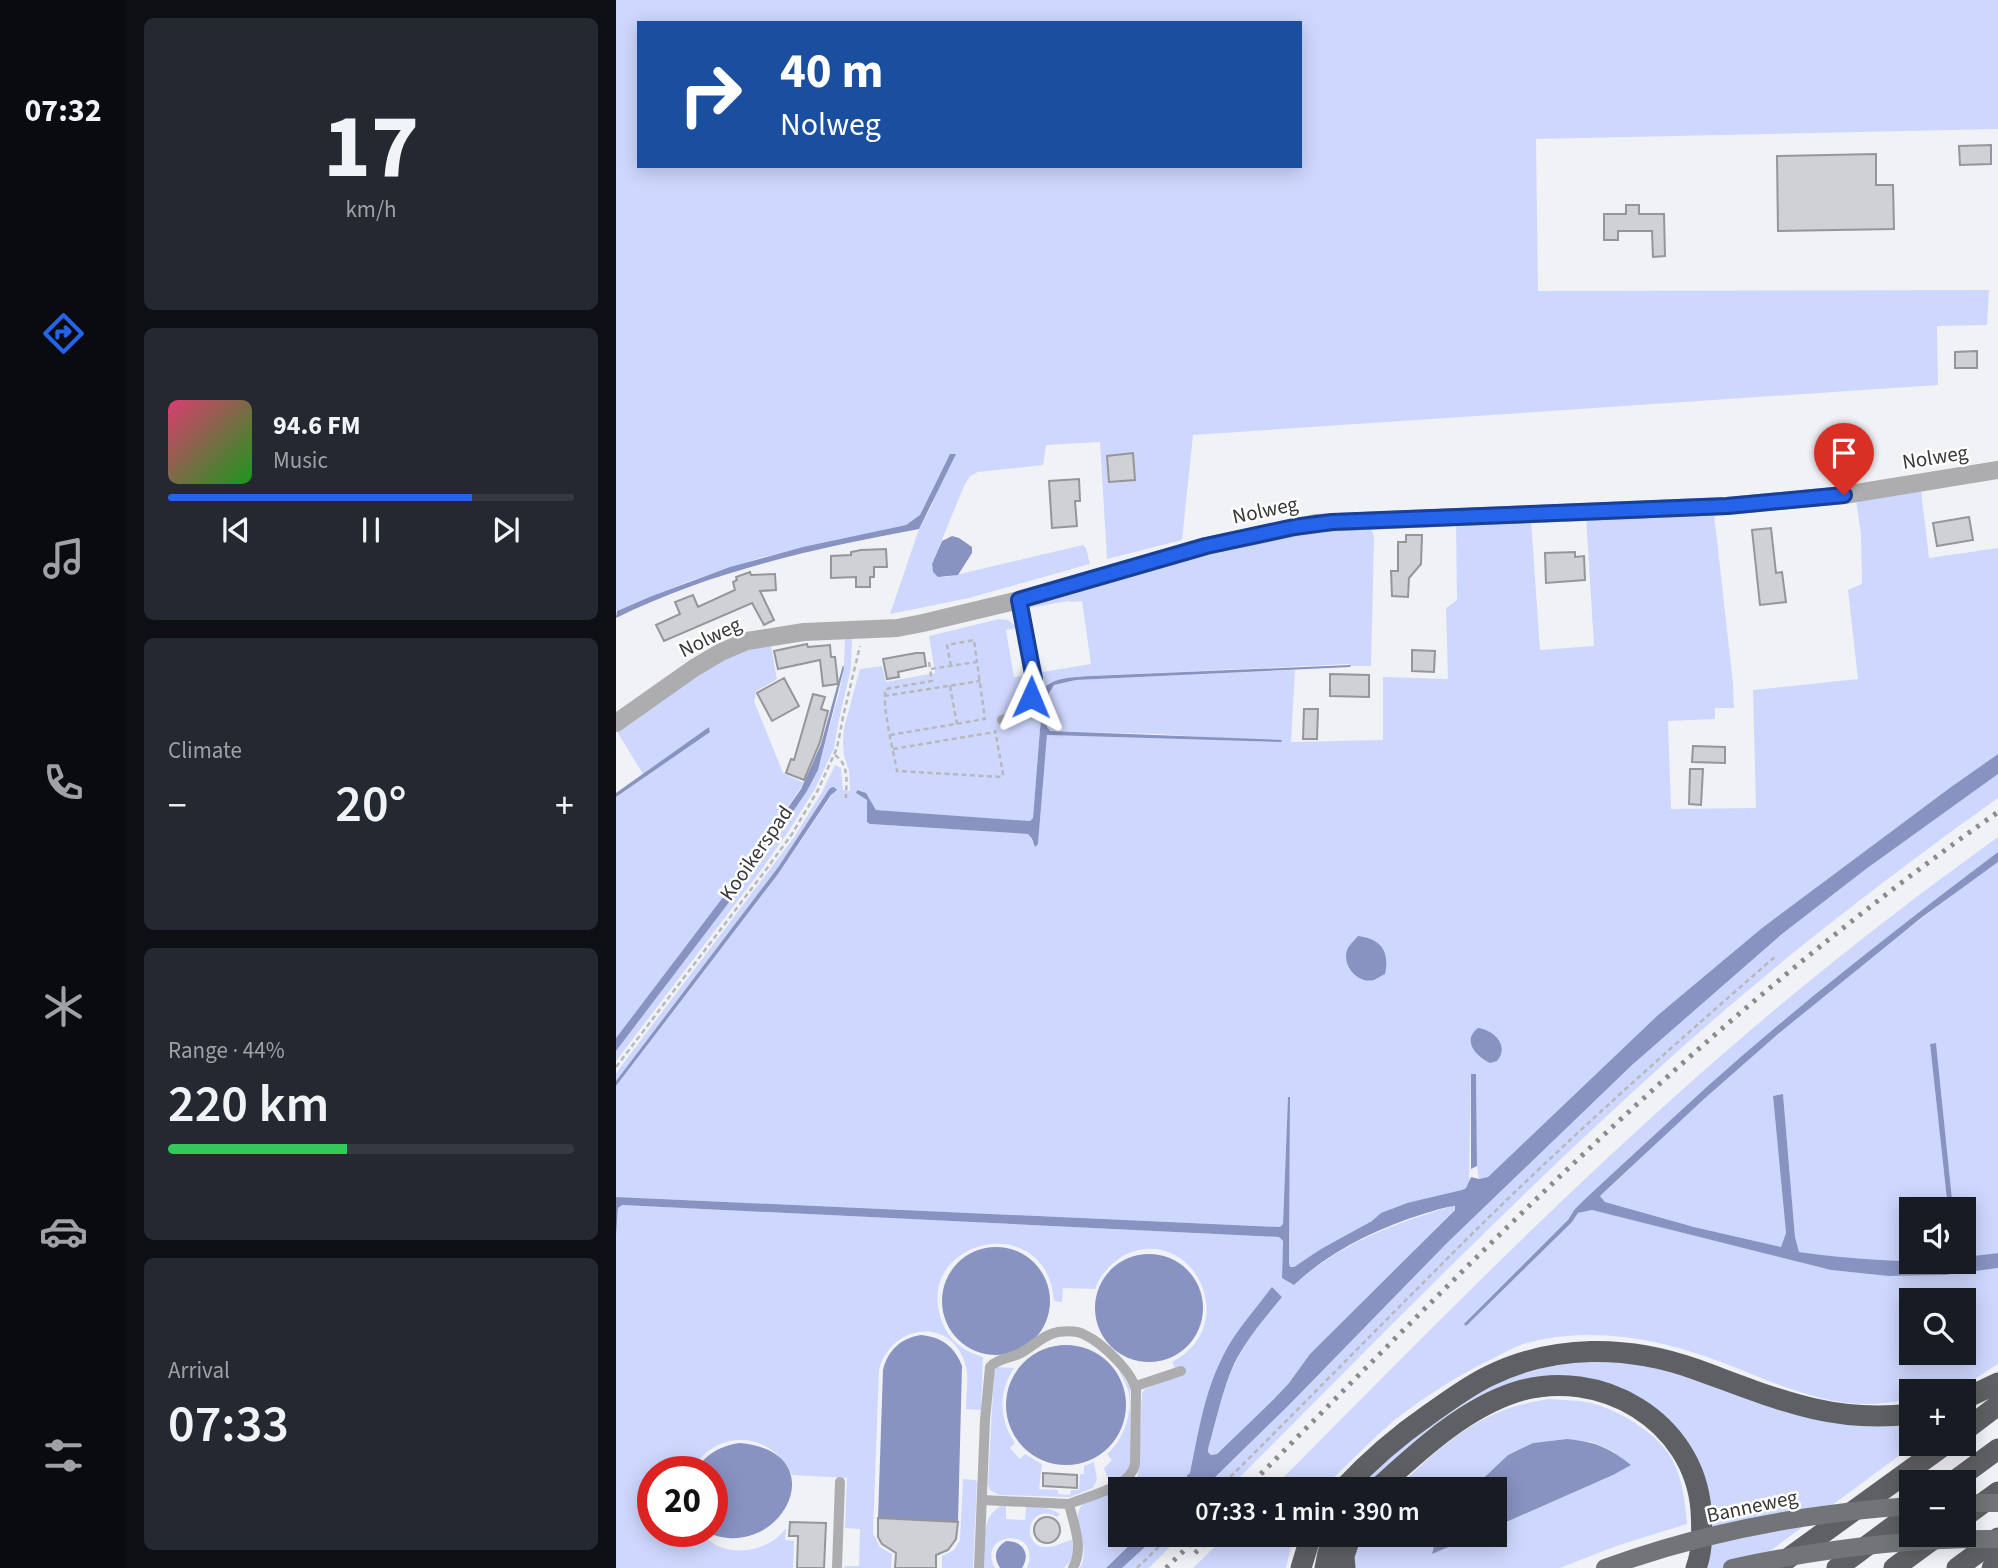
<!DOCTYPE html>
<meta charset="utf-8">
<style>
body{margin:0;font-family:"Source Sans 3",sans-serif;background:#242831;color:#f1f3f6;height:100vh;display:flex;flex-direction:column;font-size:26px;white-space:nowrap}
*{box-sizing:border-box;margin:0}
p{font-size:23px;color:#9ea1a6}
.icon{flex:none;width:38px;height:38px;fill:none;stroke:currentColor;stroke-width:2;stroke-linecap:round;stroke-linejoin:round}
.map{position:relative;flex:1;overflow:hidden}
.details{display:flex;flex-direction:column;gap:18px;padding:18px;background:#0d0f14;width:490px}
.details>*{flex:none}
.guide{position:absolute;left:21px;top:21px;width:665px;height:147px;border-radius:0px;box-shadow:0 4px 18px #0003;background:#1a4fa0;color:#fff;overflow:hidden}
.tools{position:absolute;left:1283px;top:1197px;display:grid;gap:14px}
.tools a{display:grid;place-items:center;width:77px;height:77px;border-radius:0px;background:#171b24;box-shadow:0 4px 18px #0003;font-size:35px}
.speed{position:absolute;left:21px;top:1456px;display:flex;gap:14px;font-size:35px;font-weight:700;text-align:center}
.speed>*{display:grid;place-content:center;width:91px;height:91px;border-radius:50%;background:#171b24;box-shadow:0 4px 18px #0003;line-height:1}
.speed .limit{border:10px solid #d22;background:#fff;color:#111}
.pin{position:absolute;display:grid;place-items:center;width:60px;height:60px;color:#fff;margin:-72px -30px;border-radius:50% 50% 50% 0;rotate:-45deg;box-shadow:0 0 7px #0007}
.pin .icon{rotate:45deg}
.me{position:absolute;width:77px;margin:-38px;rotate:1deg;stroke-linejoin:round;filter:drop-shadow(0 0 5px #0008)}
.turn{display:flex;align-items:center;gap:24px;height:147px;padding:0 28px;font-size:32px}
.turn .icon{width:91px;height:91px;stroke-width:2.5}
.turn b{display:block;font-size:49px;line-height:60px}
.big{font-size:52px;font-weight:600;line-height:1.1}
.details .card{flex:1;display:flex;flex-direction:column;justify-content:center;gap:10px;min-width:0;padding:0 24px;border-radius:10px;background:#242831}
.details .dial{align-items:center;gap:0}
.dial b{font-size:91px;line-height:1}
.song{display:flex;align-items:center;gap:21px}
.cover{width:84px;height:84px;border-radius:10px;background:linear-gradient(135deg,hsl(340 70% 55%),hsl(120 70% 35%))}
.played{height:7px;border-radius:4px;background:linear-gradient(90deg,#2563eb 75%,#363941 75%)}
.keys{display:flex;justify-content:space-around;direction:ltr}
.heat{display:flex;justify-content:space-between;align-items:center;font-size:38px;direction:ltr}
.charge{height:10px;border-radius:5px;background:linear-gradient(90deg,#34c759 44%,#363941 0)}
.trip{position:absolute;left:492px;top:1477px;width:399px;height:70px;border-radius:0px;background:#171b24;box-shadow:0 4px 18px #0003;font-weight:600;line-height:70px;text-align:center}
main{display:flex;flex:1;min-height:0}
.menu{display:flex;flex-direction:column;width:126px;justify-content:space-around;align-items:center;background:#090b0e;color:#9ea1a6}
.menu .icon{width:49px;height:49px}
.menu .selected{color:#2563eb}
.menu b{font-size:32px;color:#f1f3f6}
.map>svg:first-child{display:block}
.green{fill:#ced8fe;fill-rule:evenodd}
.water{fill:#8893c2}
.building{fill:#d0d1d5;stroke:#95969a;stroke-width:2}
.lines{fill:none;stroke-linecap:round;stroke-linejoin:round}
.path{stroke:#b7b8bb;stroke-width:2.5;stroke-dasharray:5 3.5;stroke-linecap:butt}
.service{stroke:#adadaf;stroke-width:10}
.minor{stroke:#adadaf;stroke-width:18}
.motorway{stroke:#5f6063;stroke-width:21}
.rail{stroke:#8a8b8d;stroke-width:5;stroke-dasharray:3.5 7;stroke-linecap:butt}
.primary-bridge{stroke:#737477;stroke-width:18}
.route-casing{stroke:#184099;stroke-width:18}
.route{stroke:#2563eb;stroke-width:12}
.labels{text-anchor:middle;stroke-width:5;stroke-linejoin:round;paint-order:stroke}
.street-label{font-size:21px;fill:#39393a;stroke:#fff}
</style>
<main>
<nav class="menu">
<b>07:32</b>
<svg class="icon selected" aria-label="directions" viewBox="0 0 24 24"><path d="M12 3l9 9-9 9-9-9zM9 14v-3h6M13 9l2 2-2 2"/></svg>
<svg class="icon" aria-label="music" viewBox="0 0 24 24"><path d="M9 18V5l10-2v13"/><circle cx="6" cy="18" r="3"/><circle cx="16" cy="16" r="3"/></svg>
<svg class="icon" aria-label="phone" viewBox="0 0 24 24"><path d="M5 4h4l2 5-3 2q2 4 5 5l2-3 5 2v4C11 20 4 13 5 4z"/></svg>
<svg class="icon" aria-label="climate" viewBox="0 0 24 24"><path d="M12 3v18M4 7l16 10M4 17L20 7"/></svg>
<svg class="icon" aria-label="car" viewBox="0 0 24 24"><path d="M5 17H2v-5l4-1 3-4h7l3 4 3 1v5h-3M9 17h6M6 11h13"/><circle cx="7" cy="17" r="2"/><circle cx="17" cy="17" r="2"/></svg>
<svg class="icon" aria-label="filters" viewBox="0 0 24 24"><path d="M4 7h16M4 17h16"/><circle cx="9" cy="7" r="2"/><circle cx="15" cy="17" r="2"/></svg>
</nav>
<section class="details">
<div class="card dial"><b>17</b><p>km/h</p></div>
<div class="card">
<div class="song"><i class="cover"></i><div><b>94.6 FM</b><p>Music</p></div></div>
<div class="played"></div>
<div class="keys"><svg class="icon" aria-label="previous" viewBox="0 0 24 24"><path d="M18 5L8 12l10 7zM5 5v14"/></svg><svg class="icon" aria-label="pause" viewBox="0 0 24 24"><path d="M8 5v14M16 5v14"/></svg><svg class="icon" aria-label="next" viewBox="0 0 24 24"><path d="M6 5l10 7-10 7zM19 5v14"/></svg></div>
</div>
<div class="card"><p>Climate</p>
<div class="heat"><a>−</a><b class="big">20°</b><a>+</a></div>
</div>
<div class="card"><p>Range · 44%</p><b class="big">220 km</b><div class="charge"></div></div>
<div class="card"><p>Arrival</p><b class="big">07:33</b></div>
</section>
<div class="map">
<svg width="1382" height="1568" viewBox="0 0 1382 1568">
<rect width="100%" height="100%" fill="#f1f2f6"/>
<path class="green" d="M0 0H1382V129L920 139 922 291 1373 290 1371 325 1321 326 1322 385 577 435 566 540 491 559 484 442 430 445 427 465 362 472 354 476 348 486 316 564 317 572 322 577H331L467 545 470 548 474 564 353 598 274 614 303 529 316 505 334 454 304 515 290 525 147 557 74 581 0 611ZM23 23H684V166H23Z
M1305 490 1313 558 1382 548V754L1335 787 1146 928 1042 1015 872 1177 863 1179 861 1166 860 1075 855 1074 853 1182 850 1188C820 1203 785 1196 756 1221L677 1267H674L673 1263 674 1097 672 1098 667 1224 664 1227 0 1197V1086L162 874 218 792 214 789 163 866 0 1081V1073L179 836 206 792 219 765 225 768 227 790 234 791 233 771 228 756 227 743 228 728 244 669 266 666 270 682 319 673 313 636 383 619 392 620 402 628 390 630 398 677 414 675C413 692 404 704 400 720L421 673 475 664 466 601 455 602 453 601 412 608 411 604 464 587 668 534 752 526 757 533 758 540 755 666H735L733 664 475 676 456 677 432 683 424 729 417 818 414 821 260 810 245 791 240 790V793L251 800 254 824 412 834 417 842 422 844 431 735 665 742 542 734 434 731 431 727 433 693 438 685 460 680 679 670 675 742 767 740V677L832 679 830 608 841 600 840 523 915 520 924 650 978 646 970 516 1098 514 1117 684 1118 708H1099V719L1052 721 1055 809 1140 808 1137 690 1242 679 1232 590 1246 584 1245 534 1240 500Z
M236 637 235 668 222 724 218 748 199 789 172 832 146 869 0 1061V1051L133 876 191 791 202 770 224 689 228 665 229 639 202 640Z
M154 641 161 679 139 692 140 695 138 701 167 773 188 783 136 859 0 1038V797L95 730 92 728 27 774 0 730 90 667Z
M1382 774V798C1274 875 1170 955 1071 1043 911 1185 763 1338 612 1489H587L672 1406 831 1243 1016 1065 1166 934 1250 869Z
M1382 837V852C1284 926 1187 1002 1094 1084 1052 1122 1010 1161 968 1200L958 1210 952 1220 956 1222 962 1213 976 1210 1215 1270 1272 1276 1329 1275 1382 1268V1364L1354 1382 1328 1391H1295V1399C1279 1402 1263 1404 1247 1404 1200 1403 1149 1379 1105 1362 1043 1338 973 1325 907 1344 896 1348 884 1355 874 1360 839 1377 805 1399 775 1423 751 1444 729 1467 706 1489H656C796 1348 935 1205 1084 1074 1180 989 1279 911 1382 837ZM1295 1300H1348V1353H1295Z
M1382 862V1253L1349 1257 1348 1255V1209H1337L1320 1043 1314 1044 1332 1209H1295V1261L1236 1259 1183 1252 1179 1237 1167 1094 1157 1096 1170 1233 1165 1247 1078 1227 989 1202 984 1196C1020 1164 1053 1130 1089 1098 1182 1014 1280 935 1382 862Z
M6 1205 663 1237 667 1241 666 1275 678 1285C723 1244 779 1223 837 1206L840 1208 753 1297 694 1354 673 1383 658 1399 601 1454 595 1455 591 1452 592 1449C600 1421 606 1391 618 1365 630 1340 649 1318 666 1297L656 1288C639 1310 618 1333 606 1358 589 1394 581 1434 574 1473L571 1475 570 1489H504V1535H524L490 1568H464C476 1546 455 1523 464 1508 471 1495 509 1492 522 1476L526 1393 529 1389 569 1374 566 1366 559 1368 556 1362C629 1324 574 1221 507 1256 494 1264 484 1275 479 1289L447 1288 446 1302 438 1301C431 1208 298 1239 325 1319 332 1340 347 1351 367 1357L365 1410 350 1409C350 1394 354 1375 348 1360 331 1316 274 1326 263 1370L257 1533 264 1547 276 1554 275 1568H228L229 1566H243L244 1529 229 1528 231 1478 176 1475C156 1430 98 1428 75 1472H37V1531H83C89 1536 94 1542 100 1545 123 1557 155 1549 170 1528L169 1540 178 1541 177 1568H0V1236L2 1208Z
M988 1357 1295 1420V1444H1299L1131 1568H1089L1092 1543 1045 1417 930 1380 769 1471 749 1489H733L804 1426 893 1374Z
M501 1366 514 1387 515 1462 512 1470 499 1481 492 1479 488 1468 496 1460 491 1454C508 1440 519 1408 511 1387 508 1380 504 1373 501 1366Z
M381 1367 398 1368C382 1392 383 1420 399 1443L394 1448 404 1459 409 1454 426 1464 423 1489 442 1490V1494L454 1495 455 1490H463L464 1474H468V1466L478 1462 481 1479 477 1488 454 1497 383 1495 374 1490 372 1485 378 1372Z
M932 1399C944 1400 958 1400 970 1402 999 1407 1044 1434 1057 1461 1067 1481 1069 1502 1071 1524L1000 1546 944 1568H736L742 1535H821L817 1553 860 1535H878L879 1527 997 1475 999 1452 976 1442 951 1439 917 1443 892 1455 856 1489H781C814 1455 853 1420 900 1406 911 1403 922 1401 932 1399Z
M347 1479 359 1480 361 1482 357 1568H326V1556L338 1550 344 1540Z
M387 1505H390V1519L409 1520 410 1506C422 1507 434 1507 444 1514L441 1517C414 1501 402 1544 429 1547 437 1548 447 1542 456 1540 458 1552 457 1560 448 1568H411C427 1525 359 1532 379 1568H368C369 1546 363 1516 387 1505Z
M542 1535H566L533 1568H506Z
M611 1535H678L670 1568H577Z"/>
<path class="water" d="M334 454H340L303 529C201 548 94 571 0 618L1 611 36 596 114 567 187 547 290 525 304 515Z
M336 536 343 538 356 547V553L342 575 322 577 317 572 316 564 326 541Z
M227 665 228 668 202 770 191 791 133 876 0 1051V1038L136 859 185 789 205 744Z
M735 665 734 667 460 680 438 685 433 693 431 727 434 731 666 740 665 742 431 735 422 844 419 847 416 839 412 834 254 824 251 822V800L240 793 241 790 250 793 260 810 414 821 417 818 424 729 430 686C441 677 460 677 475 676Z
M93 727 94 732 0 797V793Z
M1382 754V774L1250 869 1166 934 1016 1065 831 1243 672 1406 587 1489H570L571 1475 574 1473C582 1434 588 1394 606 1358 618 1332 639 1310 656 1287L666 1297C649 1318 630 1340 618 1364 606 1391 600 1421 592 1449V1452L595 1455 601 1454 658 1399 673 1383 694 1354 839 1210V1206C828 1207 817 1211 807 1214 760 1229 714 1251 678 1285L666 1278 667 1241 663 1237 6 1205 2 1208 0 1236V1197L664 1227 667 1224 672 1097H674L673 1263 674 1267H678L705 1249 756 1221 765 1213 791 1203 846 1190 850 1188 855 1177 863 1179 872 1177 1042 1015 1146 928 1335 787Z
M218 787 221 790 215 795 162 874 0 1086V1081L163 866 214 788Z
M1382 852V862L1305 918 1162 1034 1088 1099 984 1196 989 1202 1078 1227 1165 1247 1170 1233 1157 1096 1167 1094 1179 1237 1183 1252C1239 1260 1293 1262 1348 1262V1255L1349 1257 1382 1253V1268L1329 1275 1272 1276 1215 1270 976 1210 962 1213 956 1222 850 1326 848 1324 952 1220 958 1210 968 1200C1010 1161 1052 1122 1094 1084 1186 1002 1284 926 1382 852Z
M742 936C765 939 774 951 769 974 767 975 760 979 758 980 742 984 726 966 731 950 733 945 738 941 742 936Z
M862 1028C878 1030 894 1046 881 1061L874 1063C861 1057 845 1041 862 1028Z
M1320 1043 1337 1209H1332L1314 1044Z
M855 1074H860L861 1166 855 1169Z
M326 1301a54 54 0 1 1 108 0a54 54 0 1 1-108 0Z
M479 1308a54 54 0 1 1 108 0a54 54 0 1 1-108 0Z
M305 1335C326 1337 339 1347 346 1366L342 1522 262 1518 267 1370C272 1350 285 1338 305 1335Z
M390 1405a60 60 0 1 1 120 0a60 60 0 1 1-120 0Z
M951 1439C980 1442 992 1447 1015 1465L997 1475 879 1527 878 1489H856L892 1455 917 1443Z
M124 1443C224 1452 162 1568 88 1531H96V1472H79C89 1454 104 1446 124 1443Z
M524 1535H542L506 1568H490Z
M821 1535H860L816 1554Z
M390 1541C407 1541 415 1554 406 1568H384C377 1557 379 1548 390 1541Z"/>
<path class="building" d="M1375 145V164L1344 165 1343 146Z
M1260 154V185H1277L1278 229 1162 231 1161 156Z
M1010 205H1023V214H1048L1049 256 1037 257 1036 231H1002V240H988V214H1010Z
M1361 351V368H1339V352Z
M517 453 519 480 493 482 491 456Z
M463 479 464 501H459L461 526 436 528 433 481Z
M1353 517 1357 540 1321 546 1317 523Z
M1155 528 1160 573 1166 572 1170 602 1144 605 1136 530Z
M790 535H806L805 564 793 578 792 597 776 596 775 571H782V542H790Z
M270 549 271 567H258V577H254V587H240V577L215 578V556L235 555V552L245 550Z
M959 552V557L968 556 969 580 930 583 929 553Z
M134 572 135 575 159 574 160 590 144 591 158 620 148 625 136 603 48 641 40 625 64 614 59 602 77 595 82 607 119 590 117 582 121 580 120 577Z
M191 644 192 647 214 645 215 657H219L222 684 207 686 204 660 162 669 158 651Z
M796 650 819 651 818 672 796 671Z
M300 653H308L310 666 282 672 283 677 271 679 267 659Z
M714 674 753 675V697L714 696Z
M168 678 183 706 156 721 141 693Z
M197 694 209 697 205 709 212 711 204 742 188 780 170 773 175 759 178 760Z
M688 709H702L701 739H687Z
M1077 746 1109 747V763L1076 762Z
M1074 769H1087L1085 805 1073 804Z
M427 1473 461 1475V1488L427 1486Z
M418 1530a13 13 0 1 1 26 0a13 13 0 1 1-26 0Z
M262 1518 342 1522 340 1539 332 1550 320 1555V1568H279L280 1553 266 1544 262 1537Z
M174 1522 210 1523 208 1568H181L182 1536H173Z"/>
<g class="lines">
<path class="path" d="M313 662 314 669
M335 666 331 645 358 640 361 662
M334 686 341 724
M268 696 364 681
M274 735 369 719 361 662 314 669 316 681 270 689C265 704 278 753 281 771L386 777 387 774 379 730
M277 749 379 732
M219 755C234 766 230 782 230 798
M0 1067 149 871 176 834 202 790 221 748 227 717 244 646
M602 1489C691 1401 778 1311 867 1223 962 1130 1061 1042 1161 955
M521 1568 555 1535"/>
<path class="service" d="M386 720C408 717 417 701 418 679L403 600
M520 1386 565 1371
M366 1500 453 1504C458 1526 468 1547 457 1568
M221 1568 224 1482
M363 1568 369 1420 374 1367C381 1359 394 1358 403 1354 417 1347 426 1335 442 1332 450 1331 461 1330 469 1335 486 1343 517 1372 520 1391L519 1464C515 1487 472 1496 453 1504"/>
<path class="minor" d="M0 723 78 668 105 652 131 641 188 632 281 628 307 623 403 600 590 546 700 523 1111 506 1228 495 1382 470"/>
<path class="motorway" d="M1348 1399 1382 1383
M1348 1431 1382 1405
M1337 1482 1382 1449
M727 1489C753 1461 783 1435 815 1413 834 1400 852 1386 873 1376 938 1344 1012 1345 1079 1369 1154 1396 1213 1424 1295 1414
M761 1489C802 1452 847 1409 900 1392 984 1366 1078 1421 1085 1510 1086 1529 1087 1550 1080 1568
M1348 1517 1382 1492
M1167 1562 1330 1444
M685 1568 695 1535
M709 1568 712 1553 719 1535
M729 1568 728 1556 735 1535
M1221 1568 1295 1513
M1278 1568 1323 1535
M1341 1568 1382 1538
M1376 1568 1382 1561"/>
<path class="rail" d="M630 1489C771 1347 911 1202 1060 1069 1163 977 1270 891 1382 812
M579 1553 598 1535
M550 1568 584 1535"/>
<path class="primary-bridge" d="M1348 1503H1382
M989 1568C1087 1532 1191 1513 1295 1506
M1116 1568C1204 1549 1292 1538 1382 1539"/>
</g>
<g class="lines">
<g class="route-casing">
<path id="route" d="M415 697 418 679 403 600 590 546 678 527 716 522 1111 506 1228 495"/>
</g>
<use href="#route" class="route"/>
</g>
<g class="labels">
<g class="street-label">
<text transform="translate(1319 457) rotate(-9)" y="7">Nolweg</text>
<text transform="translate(649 510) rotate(-12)" y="7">Nolweg</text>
<text transform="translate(94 637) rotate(-26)" y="7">Nolweg</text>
<text transform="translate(140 853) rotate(-55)" y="7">Kooikerspad</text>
<text transform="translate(1136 1506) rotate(-12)" y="7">Banneweg</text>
</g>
</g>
</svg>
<div class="tools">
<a><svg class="icon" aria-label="sound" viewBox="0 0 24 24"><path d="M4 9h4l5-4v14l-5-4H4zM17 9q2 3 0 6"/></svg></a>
<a><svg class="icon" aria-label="search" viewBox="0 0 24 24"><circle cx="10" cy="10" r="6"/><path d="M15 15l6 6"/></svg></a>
<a>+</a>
<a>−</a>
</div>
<div class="speed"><div class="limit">20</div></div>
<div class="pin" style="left:1228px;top:495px;background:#d93025"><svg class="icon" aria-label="arrive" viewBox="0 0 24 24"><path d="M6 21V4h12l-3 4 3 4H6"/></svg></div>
<svg class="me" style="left:415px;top:697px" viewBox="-20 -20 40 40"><path d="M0-17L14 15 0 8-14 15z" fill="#2563eb" stroke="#fff" stroke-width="4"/></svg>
<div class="trip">07:33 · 1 min · 390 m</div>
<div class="guide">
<div class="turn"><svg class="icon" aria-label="right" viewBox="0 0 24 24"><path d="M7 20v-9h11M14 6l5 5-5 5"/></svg><div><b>40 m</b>Nolweg</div></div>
</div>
</div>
</main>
